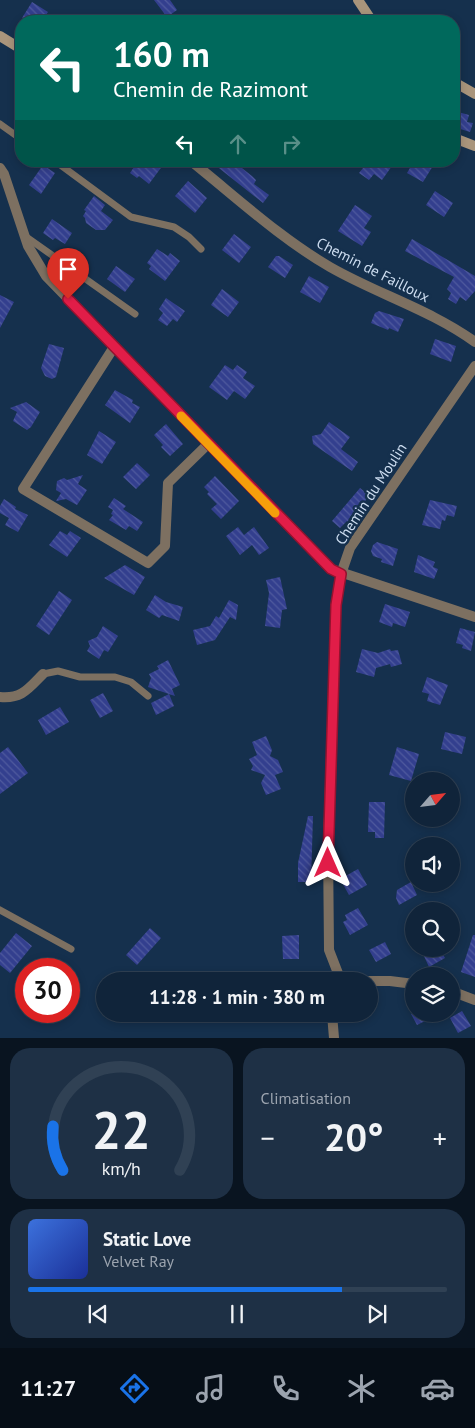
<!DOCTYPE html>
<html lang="fr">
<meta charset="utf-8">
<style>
body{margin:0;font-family:"PT Sans",sans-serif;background:#1e3045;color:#f1f3f6;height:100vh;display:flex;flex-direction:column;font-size:19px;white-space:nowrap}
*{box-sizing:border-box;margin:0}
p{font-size:16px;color:#9ca4af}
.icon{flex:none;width:28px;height:28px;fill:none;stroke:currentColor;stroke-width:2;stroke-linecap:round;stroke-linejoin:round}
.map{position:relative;height:1038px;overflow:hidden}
.details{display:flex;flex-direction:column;gap:10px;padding:10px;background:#091420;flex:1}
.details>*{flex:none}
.guide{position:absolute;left:15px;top:15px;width:445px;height:152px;border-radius:20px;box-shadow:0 2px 8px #0003,0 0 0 1px #304154;background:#00695c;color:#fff;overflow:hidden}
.needle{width:32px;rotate:62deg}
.tools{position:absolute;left:405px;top:772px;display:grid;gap:10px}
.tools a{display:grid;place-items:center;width:55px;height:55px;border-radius:50%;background:#10243a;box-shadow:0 2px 8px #0003,0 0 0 1px #304154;font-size:25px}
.speed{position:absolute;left:15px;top:958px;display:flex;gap:10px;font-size:25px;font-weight:700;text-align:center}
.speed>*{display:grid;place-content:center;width:65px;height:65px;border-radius:50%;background:#10243a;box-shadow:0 2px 8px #0003,0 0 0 1px #304154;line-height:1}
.speed .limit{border:8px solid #d22;background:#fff;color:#111}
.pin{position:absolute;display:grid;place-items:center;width:42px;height:42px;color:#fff;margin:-51px -21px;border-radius:50% 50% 50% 0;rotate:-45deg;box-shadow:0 0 5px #0007}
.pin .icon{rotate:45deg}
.me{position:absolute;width:55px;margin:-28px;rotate:0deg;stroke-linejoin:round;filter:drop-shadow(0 0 4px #0008)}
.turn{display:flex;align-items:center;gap:18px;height:105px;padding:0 15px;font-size:22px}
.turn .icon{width:65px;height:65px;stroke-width:2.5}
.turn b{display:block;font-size:35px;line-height:42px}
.lanes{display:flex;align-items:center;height:48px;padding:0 15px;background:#0003;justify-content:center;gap:25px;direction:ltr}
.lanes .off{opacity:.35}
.big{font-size:38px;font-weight:700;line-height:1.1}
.details .tile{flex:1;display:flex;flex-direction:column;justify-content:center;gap:8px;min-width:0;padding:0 18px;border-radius:20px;background:#1e3045}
.details .dial{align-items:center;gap:0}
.dial svg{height:130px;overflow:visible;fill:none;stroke:#304154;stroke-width:7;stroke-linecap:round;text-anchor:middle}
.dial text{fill:#f1f3f6;stroke:none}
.song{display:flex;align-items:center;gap:15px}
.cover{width:60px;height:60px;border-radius:8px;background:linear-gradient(135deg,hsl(220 70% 55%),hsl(230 70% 35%))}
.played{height:5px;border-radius:2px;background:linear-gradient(90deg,#1a73e8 75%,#304154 75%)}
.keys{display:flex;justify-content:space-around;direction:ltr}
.heat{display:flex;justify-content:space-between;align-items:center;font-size:28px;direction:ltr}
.details .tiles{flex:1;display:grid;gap:10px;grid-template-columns:1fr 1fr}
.tile:last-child{grid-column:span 2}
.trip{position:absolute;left:96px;top:972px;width:282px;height:50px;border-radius:25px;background:#10243a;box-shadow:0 2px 8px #0003,0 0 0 1px #304154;font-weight:700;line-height:50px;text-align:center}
.tabs{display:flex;height:80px;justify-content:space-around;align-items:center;background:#060e17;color:#9ca4af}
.tabs .icon{width:35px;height:35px}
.tabs .on{color:#1a73e8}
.tabs b{font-size:22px;color:#f1f3f6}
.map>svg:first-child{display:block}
.building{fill:url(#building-back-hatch)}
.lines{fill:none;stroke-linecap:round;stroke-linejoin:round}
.lane{stroke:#7d7061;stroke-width:7}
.street{stroke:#7d7061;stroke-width:10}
.secondary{stroke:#a9957c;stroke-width:10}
.route-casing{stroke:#92132f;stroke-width:12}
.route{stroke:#e11d48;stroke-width:9}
.slow{stroke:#f59e0b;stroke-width:9}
.labels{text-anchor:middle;stroke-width:5;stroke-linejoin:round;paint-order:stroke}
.street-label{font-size:15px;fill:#cdddf0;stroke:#15304d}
</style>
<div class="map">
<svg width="475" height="1038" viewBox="0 0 475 1038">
<defs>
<pattern id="building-back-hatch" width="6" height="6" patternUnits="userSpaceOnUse" patternTransform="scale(1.25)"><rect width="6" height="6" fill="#333f8e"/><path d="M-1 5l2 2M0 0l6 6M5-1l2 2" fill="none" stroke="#4f5a9e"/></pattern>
</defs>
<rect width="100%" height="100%" fill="#15304d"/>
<path class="building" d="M154 0H170L177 10 167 17Z
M32 2 48 12 42 21H28L22 18Z
M458 112 469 115 467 122 473 123 470 132 454 127Z
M138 161H166L149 184 139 176 137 178 130 173Z
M210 161H233L252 176 256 180 254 184 269 195 263 203Z
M354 161H385L392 166 382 180 374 174 369 180 359 173 363 168Z
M414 161H436L423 182 407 173Z
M43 165 55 173 41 194 29 185Z
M188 181 207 198 195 213 175 196Z
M435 191 453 203 444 217 426 205Z
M94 196 105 205 101 211 113 220 105 230H96L86 223 85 218 83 216 86 211 84 210Z
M355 205 372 216 364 228 371 232 362 246 338 231Z
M52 219 72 233 65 244 55 238 53 240 43 233Z
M234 234 251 247 239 263 222 250Z
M412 239 475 276V291L466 301 460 297 456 304 448 299 451 293 447 289 454 277 405 251Z
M157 249 168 256 170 253 180 261 165 281 149 269 151 266 147 263Z
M276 256H279L293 265 285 278 268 267Z
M116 266 135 279 125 292 107 279Z
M309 276 329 287 320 303 300 292Z
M222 289 239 302 228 317 211 305Z
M0 295 14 302 0 328Z
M166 298 185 311 177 322 173 319 167 326 158 320 163 313 159 309Z
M379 311 404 319 398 332 389 328 388 330 371 323 375 313Z
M435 339 456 346 451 362 430 354Z
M49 344 64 348 56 377 52 379 45 376 41 368Z
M225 365 233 370 237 365 247 372 243 378 255 386 245 399 234 391 227 400 209 387Z
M115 390 133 400 132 403 140 407 130 423 105 405Z
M26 402 40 412 31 427 27 430 13 421 17 412 10 408Z
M329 422 350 437 341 449 358 462 352 471 313 444 312 436 321 434Z
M166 424 183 444 170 456 161 447 163 445 154 435Z
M99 431 116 442 102 464 87 455Z
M137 463 150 475 136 489 123 477Z
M83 475 78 484 87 490 77 505 66 499 56 501 61 493 56 490 57 481 64 478 67 480Z
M215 476 239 501 221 519 211 509 217 504 207 494 209 492 204 487Z
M360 488 370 496 362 504 364 505 348 522 347 521 340 528 332 521Z
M114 498 126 506 123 509 143 522 137 531 129 526 126 530 109 520 113 515 111 514 113 510 108 507Z
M4 499 16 507 15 509 28 515 18 532 5 525 9 518 0 513V506Z
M430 500 457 506 454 517 447 515 445 521 442 520 440 529 422 525Z
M238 527 244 535 254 527 269 548 259 555 252 545 240 555 226 536Z
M60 531 67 535 70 531 81 538 67 557 49 545Z
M377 542 398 549 393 566 381 562 382 559 373 556 371 551 373 545Z
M418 555 435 562 433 567 438 569 434 579 414 572Z
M125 565 145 577 134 595 104 578Z
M280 577 287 609 282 610 280 628 265 626 269 593 266 580Z
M59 591 72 600 49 635 36 626Z
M155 595 166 602 183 607 179 621 162 615 159 618 146 610Z
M229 600 238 605 236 620 230 617 215 640 197 645 193 630 210 626 216 616 219 618Z
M385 604 410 612 405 627 393 623 392 627 379 622Z
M103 626 118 636 108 652 104 650 99 659 87 651 90 646 88 641 97 637Z
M460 628 475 632 471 651 462 648 463 645 456 643Z
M362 649 378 653 390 649 391 651 398 650 402 664 391 667 390 664 376 668 374 677 356 672Z
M168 660 180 685 172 689 175 696 148 687 151 678 149 674 159 669 157 666Z
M427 677 448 685 440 705 427 701 429 694 422 692Z
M103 693 113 711 100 718 90 700Z
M169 694 174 706 156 715 151 703Z
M60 707 69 722 46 735 38 720Z
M445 732 466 737 462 754 441 749Z
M266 736 272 750 270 756 278 760 283 772 275 775 281 789 266 795 261 783 265 775 251 770 253 766 249 759 257 755 252 742Z
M8 747 28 773 0 794V753Z
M397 747 419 754 411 781 389 775Z
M369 802H385L384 838H375V832H368Z
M308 816H313L311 882H298V863Z
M358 869 367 885 349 895 340 879Z
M411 882 417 895 399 905 396 898 397 890Z
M358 908 368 925 350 935 343 922 347 920 345 915Z
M150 928 161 938 137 965 126 955Z
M16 933 32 946 10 973 0 965V953Z
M299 935V959H283L282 936Z
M473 935H475V977L461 972Z
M385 942 391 954 376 962 369 950Z
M432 949H440L445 958 429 967 423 954Z
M462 1011 471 1026 458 1033 450 1018Z
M411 1014H439L417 1025Z"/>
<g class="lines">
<path class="lane" d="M0 124 21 139
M55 161 131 217 174 227 189 237 201 249
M25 236 135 314
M43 674 58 671 80 677H115L131 682 148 696
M0 910 71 949"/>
<path class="street" d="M191 161C236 197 280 238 330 267 377 294 431 310 475 342
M0 168 4 174 28 246 46 276 331 569 475 617
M114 347 23 489 148 563 165 546 168 483 208 444
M0 697C22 699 28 689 43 674
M341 981 329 950 328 846 336 605 341 574 350 548 475 366
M348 981H390L414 984
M451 991 475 1000
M332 1014 334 1038"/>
<path class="secondary" d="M358 0 372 21
M0 36 21 49
M454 82 475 94
M454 138 475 146"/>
</g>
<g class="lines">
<g class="route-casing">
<path id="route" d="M68 299 331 569 341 574 336 605 328 863"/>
</g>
<use href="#route" class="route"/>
<path class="slow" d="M181 416 275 513"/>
</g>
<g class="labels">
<g class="street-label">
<text transform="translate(373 270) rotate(27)" y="5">Chemin de Failloux</text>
<text transform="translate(371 494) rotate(-57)" y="5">Chemin du Moulin</text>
</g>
</g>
</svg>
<div class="tools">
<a><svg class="needle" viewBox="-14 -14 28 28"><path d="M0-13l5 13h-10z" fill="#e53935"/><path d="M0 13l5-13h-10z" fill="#9ca4af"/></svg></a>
<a><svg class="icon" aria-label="sound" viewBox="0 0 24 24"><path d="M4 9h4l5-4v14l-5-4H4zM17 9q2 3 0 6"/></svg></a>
<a><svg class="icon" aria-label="search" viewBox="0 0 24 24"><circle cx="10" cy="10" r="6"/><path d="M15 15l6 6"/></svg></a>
<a><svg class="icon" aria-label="layers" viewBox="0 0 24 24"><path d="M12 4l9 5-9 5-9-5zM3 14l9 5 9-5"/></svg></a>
</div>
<div class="speed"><div class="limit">30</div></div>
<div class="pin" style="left:68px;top:299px;background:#d93025"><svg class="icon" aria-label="arrive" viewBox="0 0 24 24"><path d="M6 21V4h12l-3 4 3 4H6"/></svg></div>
<svg class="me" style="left:328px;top:863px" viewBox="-20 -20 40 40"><path d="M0-17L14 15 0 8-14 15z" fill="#e11d48" stroke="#fff" stroke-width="4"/></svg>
<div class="trip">11:28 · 1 min · 380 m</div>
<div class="guide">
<div class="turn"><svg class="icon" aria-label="left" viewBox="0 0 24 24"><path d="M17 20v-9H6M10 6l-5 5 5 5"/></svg><div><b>160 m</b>Chemin de Razimont</div></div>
<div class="lanes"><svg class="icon" aria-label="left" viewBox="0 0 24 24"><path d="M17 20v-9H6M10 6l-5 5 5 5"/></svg><svg class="icon off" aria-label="ahead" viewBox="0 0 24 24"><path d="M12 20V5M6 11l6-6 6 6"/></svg><svg class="icon off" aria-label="right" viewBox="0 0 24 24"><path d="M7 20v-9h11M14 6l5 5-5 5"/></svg></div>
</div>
</div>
<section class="details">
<div class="tiles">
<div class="tile dial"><svg viewBox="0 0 100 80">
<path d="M14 69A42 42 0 1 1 86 69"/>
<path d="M14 69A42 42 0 0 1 8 42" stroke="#1a73e8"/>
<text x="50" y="56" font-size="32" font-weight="700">22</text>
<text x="50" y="72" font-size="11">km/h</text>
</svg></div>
<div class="tile"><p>Climatisation</p>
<div class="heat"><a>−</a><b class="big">20°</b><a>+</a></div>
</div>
<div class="tile">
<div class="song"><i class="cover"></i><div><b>Static Love</b><p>Velvet Ray</p></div></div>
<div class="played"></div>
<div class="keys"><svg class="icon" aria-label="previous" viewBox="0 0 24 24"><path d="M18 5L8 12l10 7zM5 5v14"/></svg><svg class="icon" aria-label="pause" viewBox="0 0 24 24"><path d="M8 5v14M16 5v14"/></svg><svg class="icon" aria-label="next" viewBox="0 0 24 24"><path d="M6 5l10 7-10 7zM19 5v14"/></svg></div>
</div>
</div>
</section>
<nav class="tabs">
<b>11:27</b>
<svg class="icon on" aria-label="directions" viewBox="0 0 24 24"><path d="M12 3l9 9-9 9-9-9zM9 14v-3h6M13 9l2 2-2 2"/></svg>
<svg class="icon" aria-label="music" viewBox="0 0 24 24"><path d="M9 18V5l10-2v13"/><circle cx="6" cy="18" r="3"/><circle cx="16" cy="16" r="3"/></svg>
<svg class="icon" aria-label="phone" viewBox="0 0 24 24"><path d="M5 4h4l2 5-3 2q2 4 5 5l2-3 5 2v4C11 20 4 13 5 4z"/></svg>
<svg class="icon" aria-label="climate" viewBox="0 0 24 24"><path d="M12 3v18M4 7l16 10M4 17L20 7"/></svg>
<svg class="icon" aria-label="car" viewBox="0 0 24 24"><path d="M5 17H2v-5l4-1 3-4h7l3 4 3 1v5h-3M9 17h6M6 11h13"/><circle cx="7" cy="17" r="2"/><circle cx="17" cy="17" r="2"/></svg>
</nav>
